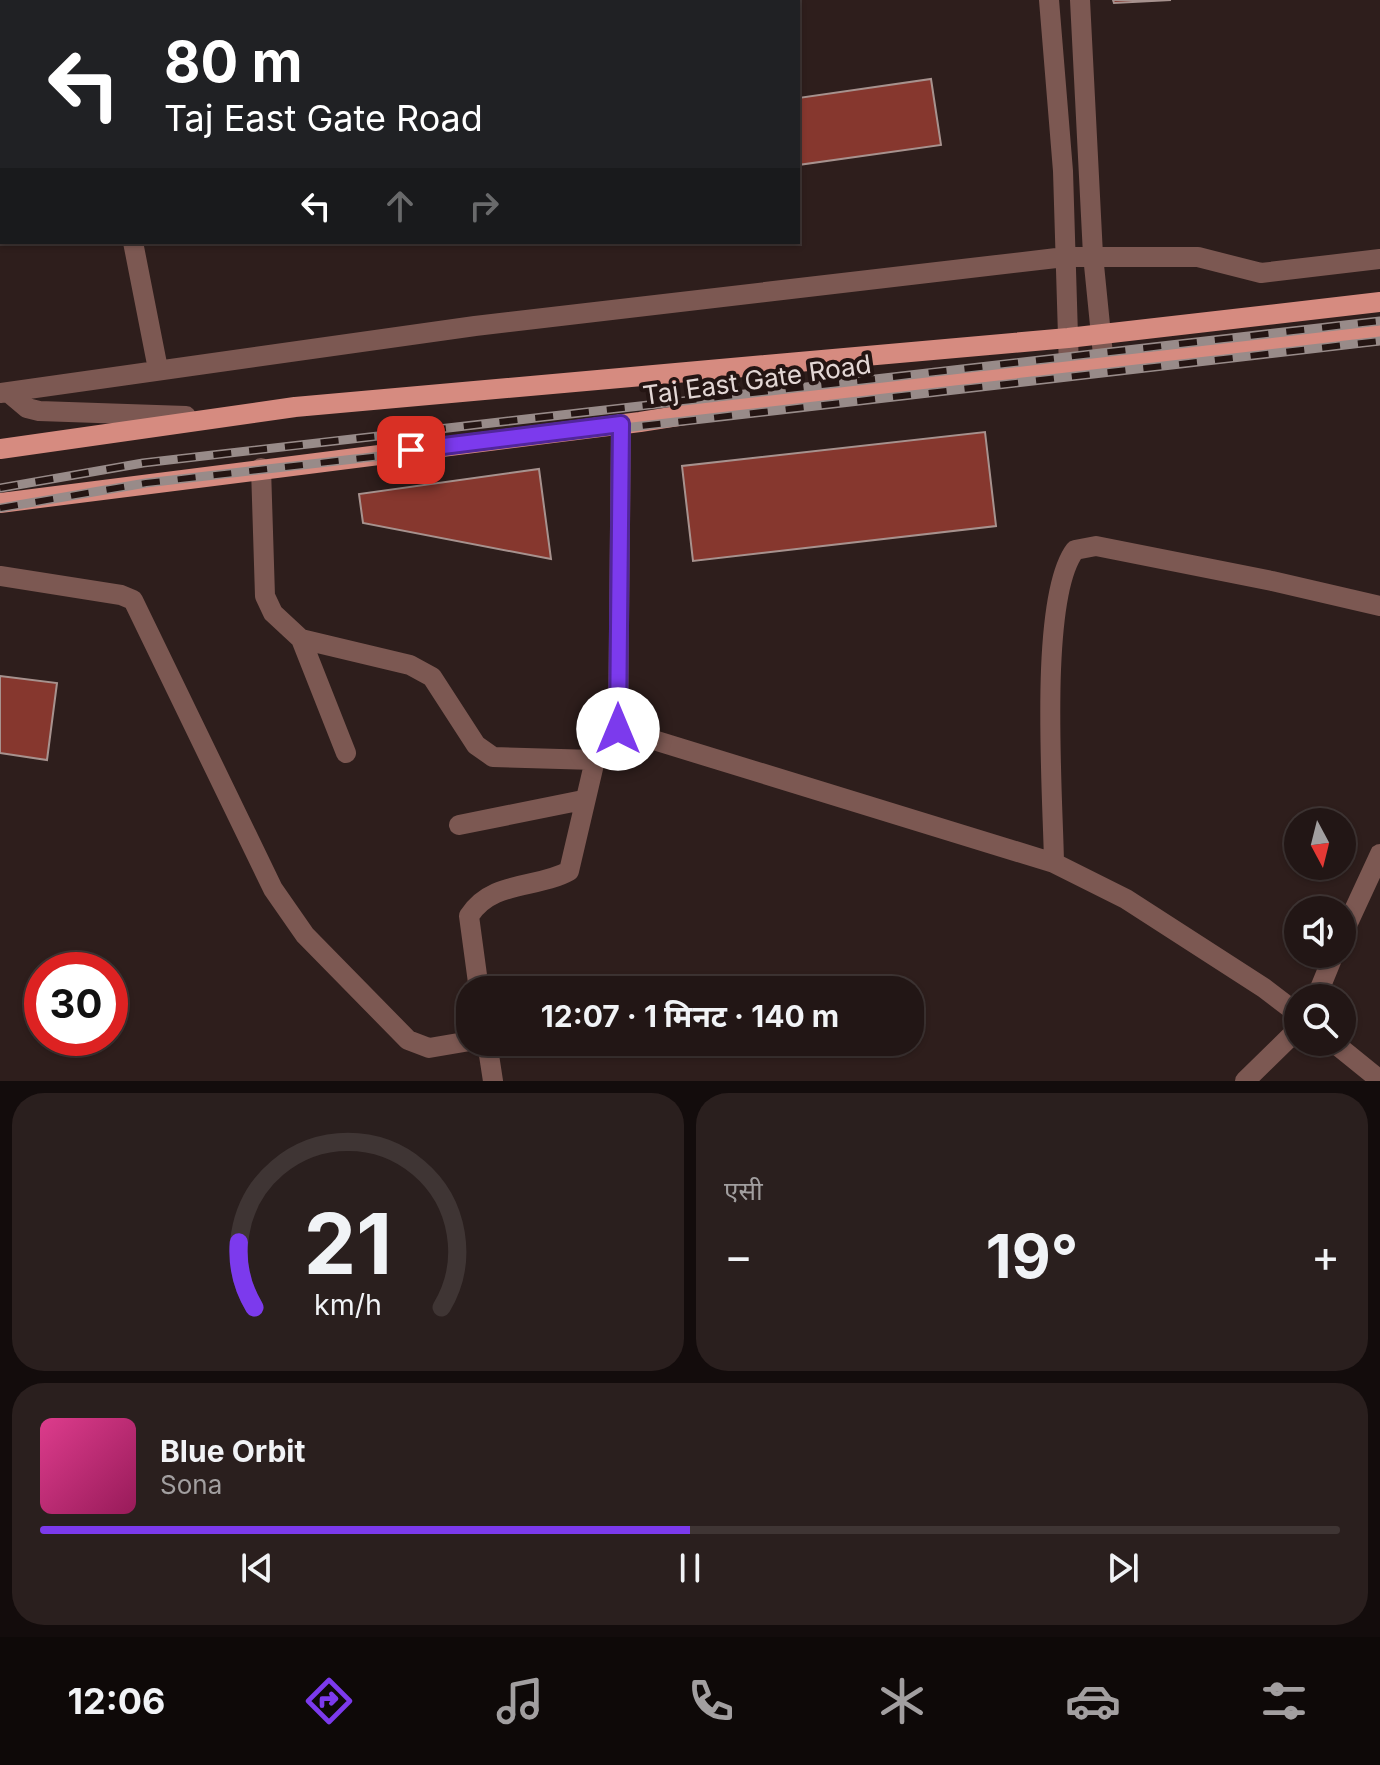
<!DOCTYPE html>
<html lang="hi">
<meta charset="utf-8">
<style>
body{margin:0;font-family:Inter,"Noto Sans Devanagari",sans-serif;background:#2a1f1e;color:#f1f3f6;height:100vh;display:flex;flex-direction:column;font-size:30px;white-space:nowrap}
*{box-sizing:border-box;margin:0}
p{font-size:26px;color:#a29fa0}
.icon{flex:none;width:44px;height:44px;fill:none;stroke:currentColor;stroke-width:2;stroke-linecap:round;stroke-linejoin:round}
.map{position:relative;height:1081px;overflow:hidden}
.details{display:flex;flex-direction:column;gap:12px;padding:12px;background:#130c0c;flex:1}
.details>*{flex:none}
.banner{position:absolute;left:0px;top:0px;width:800px;height:244px;box-shadow:0 2px 6px #0004,0 0 0 2px #3f3534;background:#202124;color:#fff;overflow:hidden}
.needle{width:52px;rotate:173deg}
.buttons{position:absolute;left:1284px;top:808px;display:grid;gap:16px}
.buttons a{display:grid;place-items:center;width:72px;height:72px;border-radius:50%;background:#221615;box-shadow:0 2px 6px #0004,0 0 0 2px #3f3534;font-size:40px}
.speed{position:absolute;left:24px;top:952px;display:flex;gap:16px;font-size:40px;font-weight:700;text-align:center}
.speed>*{display:grid;place-content:center;width:104px;height:104px;border-radius:50%;background:#221615;box-shadow:0 2px 6px #0004,0 0 0 2px #3f3534;line-height:1}
.speed .limit{border:12px solid #d22;background:#fff;color:#111}
.pin{position:absolute;display:grid;place-items:center;width:68px;height:68px;color:#fff;margin:-34px;border-radius:16px;box-shadow:0 4px 12px #0006}
.me{position:absolute;width:88px;margin:-44px;rotate:0deg;stroke-linejoin:round;filter:drop-shadow(0 0 6px #0008)}
.turn{display:flex;align-items:center;gap:28px;height:168px;padding:0 32px;font-size:36px}
.turn .icon{width:104px;height:104px;stroke-width:2.5}
.turn b{display:block;font-size:56px;line-height:68px}
.lanes{display:flex;align-items:center;height:76px;padding:0 32px;background:#0003;justify-content:center;gap:40px;direction:ltr}
.lanes .off{opacity:.35}
.big{font-size:60px;font-weight:700;line-height:1.1}
.details .widget{flex:1;display:flex;flex-direction:column;justify-content:center;gap:12px;min-width:0;padding:0 28px;border-radius:32px;background:#2a1f1e}
.details .dial{align-items:center;gap:0}
.dial svg{height:208px;overflow:visible;fill:none;stroke:#3f3534;stroke-width:7;stroke-linecap:round;text-anchor:middle}
.dial text{fill:#f1f3f6;stroke:none}
.song{display:flex;align-items:center;gap:24px}
.cover{width:96px;height:96px;border-radius:12px;background:linear-gradient(135deg,hsl(330 70% 55%),hsl(330 70% 35%))}
.played{height:8px;border-radius:4px;background:linear-gradient(90deg,#7c3aed 50%,#3f3534 50%)}
.keys{display:flex;justify-content:space-around;direction:ltr}
.heat{display:flex;justify-content:space-between;align-items:center;font-size:44px;direction:ltr}
.details .tiles{flex:1;display:grid;gap:12px;grid-template-columns:1fr 1fr}
.widget:last-child{grid-column:span 2}
.trip{position:absolute;left:456px;top:976px;width:468px;height:80px;border-radius:32px;background:#221615;box-shadow:0 2px 6px #0004,0 0 0 2px #3f3534;font-weight:700;line-height:80px;text-align:center}
.dock{display:flex;height:128px;justify-content:space-around;align-items:center;background:#0e0908;color:#a29fa0}
.dock .icon{width:56px;height:56px}
.dock .on{color:#7c3aed}
.dock b{font-size:36px;color:#f1f3f6}
.map>svg:first-child{display:block}
.building{fill:#86372e;stroke:#a7928e;stroke-width:2}
.lines{fill:none;stroke-linecap:round;stroke-linejoin:round}
.minor{stroke:#7c5852;stroke-width:20}
.major{stroke:#d68b80;stroke-width:20}
.rail-casing{stroke:#988b89;stroke-width:9}
.rail{stroke:#241513;stroke-width:6;stroke-dasharray:18;stroke-linecap:butt}
.route-casing{stroke:#51269a;stroke-width:20}
.route{stroke:#7c3aed;stroke-width:14}
.labels{text-anchor:middle;stroke-width:8;stroke-linejoin:round;paint-order:stroke}
.street-label{font-size:26px;fill:#e3d7d5;stroke:#241513}
</style>
<div class="map">
<svg width="1380" height="1081" viewBox="0 0 1380 1081">
<rect width="100%" height="100%" fill="#2e1e1c"/>
<path class="building" d="M1113 0H1171L1114 3Z
M931 79 941 145 798 165V98Z
M985 432 996 526 693 561 682 466Z
M539 469 551 559 363 523 359 494Z
M0 676 57 683 47 760 0 753Z"/>
<g class="lines">
<path class="minor" d="M1049 0 1063 171 1069 369
M1080 0 1093 255 1104 365
M133 242 158 369
M8 392 27 408 39 411 186 416
M0 393 475 326 1065 257H1198L1261 273 1380 259
M261 468 265 596 273 613 301 639 346 753
M0 576 121 595 133 600 273 889 305 935 408 1040 429 1048 470 1041
M301 639 410 665 432 677 476 745 493 757 595 760
M618 729 1054 863 1126 899 1264 988 1298 1014
M459 825 583 800
M1054 863C1053 796 1038 599 1075 550L1096 546 1272 581 1380 606
M1342 936 1380 854
M479 990 469 916C492 880 537 889 569 871L595 760 618 729 621 424
M1316 998 1334 954
M487 1042 493 1081
M1333 1042 1380 1080
M1245 1081 1298 1029"/>
<path class="major" d="M0 449 295 407 1068 338 1380 302
M0 503 640 422 760 403 1380 335"/>
<g class="rail-casing">
<path id="rail" d="M0 488 143 463 1380 321
M0 508 146 483 1380 341"/>
</g>
<use href="#rail" class="rail"/>
</g>
<g class="lines">
<g class="route-casing">
<path id="route" d="M411 450 621 424 618 729"/>
</g>
<use href="#route" class="route"/>
</g>
<g class="labels">
<g class="street-label">
<text transform="translate(757 380) rotate(-8)" y="9">Taj East Gate Road</text>
</g>
</g>
</svg>
<div class="buttons">
<a><svg class="needle" viewBox="-14 -14 28 28"><path d="M0-13l5 13h-10z" fill="#e53935"/><path d="M0 13l5-13h-10z" fill="#a29fa0"/></svg></a>
<a><svg class="icon" aria-label="sound" viewBox="0 0 24 24"><path d="M4 9h4l5-4v14l-5-4H4zM17 9q2 3 0 6"/></svg></a>
<a><svg class="icon" aria-label="search" viewBox="0 0 24 24"><circle cx="10" cy="10" r="6"/><path d="M15 15l6 6"/></svg></a>
</div>
<div class="speed"><div class="limit">30</div></div>
<div class="pin" style="left:411px;top:450px;background:#d93025"><svg class="icon" aria-label="arrive" viewBox="0 0 24 24"><path d="M6 21V4h12l-3 4 3 4H6"/></svg></div>
<svg class="me" style="left:618px;top:729px" viewBox="-20 -20 40 40"><circle r="19" fill="#fff"/><path d="M0-13L10 11 0 6-10 11z" fill="#7c3aed"/></svg>
<div class="trip">12:07 · 1 मिनट · 140 m</div>
<div class="banner">
<div class="turn"><svg class="icon" aria-label="left" viewBox="0 0 24 24"><path d="M17 20v-9H6M10 6l-5 5 5 5"/></svg><div><b>80 m</b>Taj East Gate Road</div></div>
<div class="lanes"><svg class="icon" aria-label="left" viewBox="0 0 24 24"><path d="M17 20v-9H6M10 6l-5 5 5 5"/></svg><svg class="icon off" aria-label="ahead" viewBox="0 0 24 24"><path d="M12 20V5M6 11l6-6 6 6"/></svg><svg class="icon off" aria-label="right" viewBox="0 0 24 24"><path d="M7 20v-9h11M14 6l5 5-5 5"/></svg></div>
</div>
</div>
<section class="details">
<div class="tiles">
<div class="widget dial"><svg viewBox="0 0 100 80">
<path d="M14 69A42 42 0 1 1 86 69"/>
<path d="M14 69A42 42 0 0 1 8 44" stroke="#7c3aed"/>
<text x="50" y="56" font-size="32" font-weight="700">21</text>
<text x="50" y="72" font-size="11">km/h</text>
</svg></div>
<div class="widget"><p>एसी</p>
<div class="heat"><a>−</a><b class="big">19°</b><a>+</a></div>
</div>
<div class="widget">
<div class="song"><i class="cover"></i><div><b>Blue Orbit</b><p>Sona</p></div></div>
<div class="played"></div>
<div class="keys"><svg class="icon" aria-label="previous" viewBox="0 0 24 24"><path d="M18 5L8 12l10 7zM5 5v14"/></svg><svg class="icon" aria-label="pause" viewBox="0 0 24 24"><path d="M8 5v14M16 5v14"/></svg><svg class="icon" aria-label="next" viewBox="0 0 24 24"><path d="M6 5l10 7-10 7zM19 5v14"/></svg></div>
</div>
</div>
</section>
<nav class="dock">
<b>12:06</b>
<svg class="icon on" aria-label="directions" viewBox="0 0 24 24"><path d="M12 3l9 9-9 9-9-9zM9 14v-3h6M13 9l2 2-2 2"/></svg>
<svg class="icon" aria-label="music" viewBox="0 0 24 24"><path d="M9 18V5l10-2v13"/><circle cx="6" cy="18" r="3"/><circle cx="16" cy="16" r="3"/></svg>
<svg class="icon" aria-label="phone" viewBox="0 0 24 24"><path d="M5 4h4l2 5-3 2q2 4 5 5l2-3 5 2v4C11 20 4 13 5 4z"/></svg>
<svg class="icon" aria-label="climate" viewBox="0 0 24 24"><path d="M12 3v18M4 7l16 10M4 17L20 7"/></svg>
<svg class="icon" aria-label="car" viewBox="0 0 24 24"><path d="M5 17H2v-5l4-1 3-4h7l3 4 3 1v5h-3M9 17h6M6 11h13"/><circle cx="7" cy="17" r="2"/><circle cx="17" cy="17" r="2"/></svg>
<svg class="icon" aria-label="filters" viewBox="0 0 24 24"><path d="M4 7h16M4 17h16"/><circle cx="9" cy="7" r="2"/><circle cx="15" cy="17" r="2"/></svg>
</nav>
